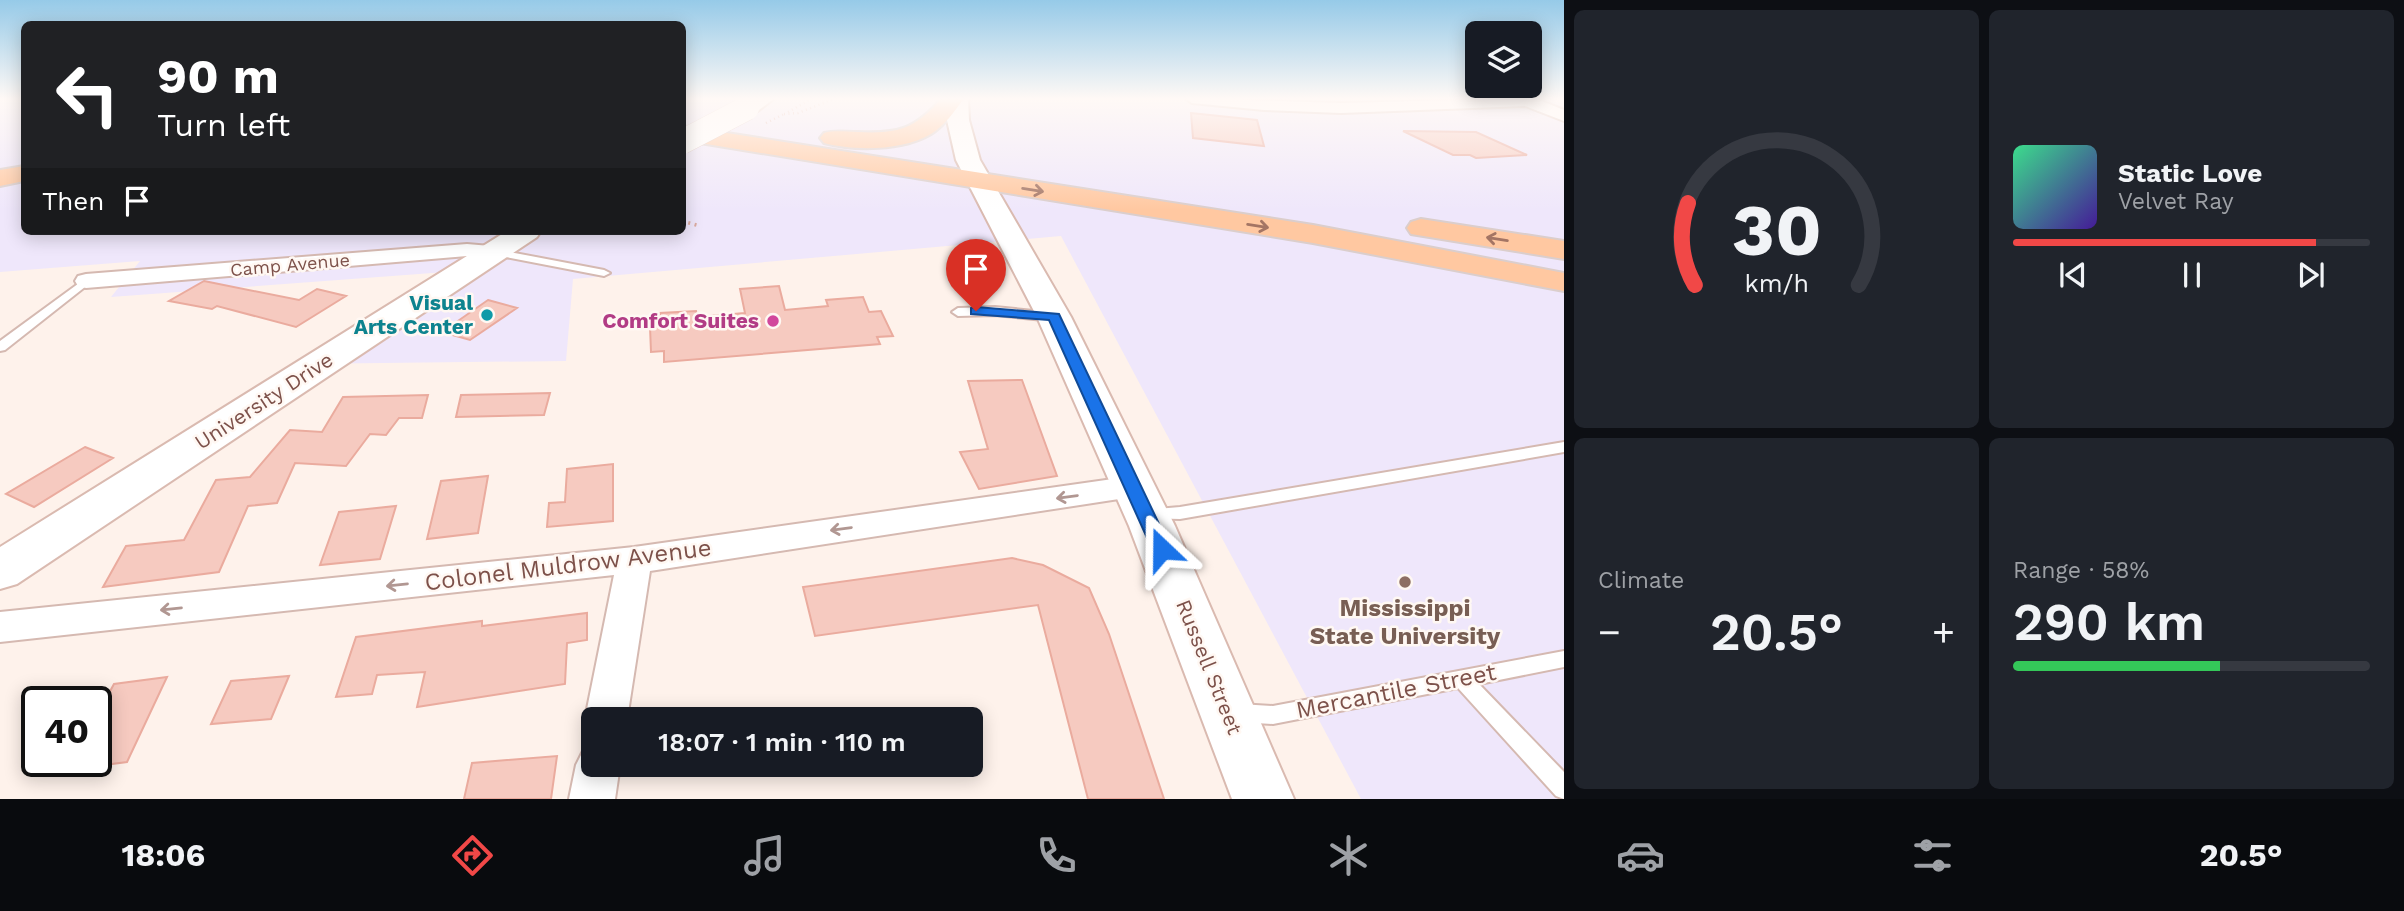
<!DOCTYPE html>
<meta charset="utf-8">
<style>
body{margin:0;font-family:"Work Sans",sans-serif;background:#20242c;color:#f1f3f6;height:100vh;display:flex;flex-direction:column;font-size:26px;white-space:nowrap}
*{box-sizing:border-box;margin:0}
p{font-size:23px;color:#9ea1a6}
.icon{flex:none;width:38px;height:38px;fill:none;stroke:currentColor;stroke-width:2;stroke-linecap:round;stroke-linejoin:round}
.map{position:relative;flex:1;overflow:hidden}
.drawer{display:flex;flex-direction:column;gap:10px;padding:10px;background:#0d0f14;width:840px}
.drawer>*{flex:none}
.guide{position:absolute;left:21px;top:21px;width:665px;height:214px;border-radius:10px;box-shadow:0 4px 18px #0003;background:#202124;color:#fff;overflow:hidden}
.buttons{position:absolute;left:1465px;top:21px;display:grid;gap:14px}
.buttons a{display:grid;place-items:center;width:77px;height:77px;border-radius:10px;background:#171b24;box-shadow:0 4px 18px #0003;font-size:35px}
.speed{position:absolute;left:21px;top:686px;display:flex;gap:14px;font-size:35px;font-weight:700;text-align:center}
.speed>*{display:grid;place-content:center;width:91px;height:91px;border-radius:50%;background:#171b24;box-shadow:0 4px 18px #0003;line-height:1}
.speed .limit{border:4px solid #111;border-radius:10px;background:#fff;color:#111}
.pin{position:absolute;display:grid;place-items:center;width:60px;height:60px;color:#fff;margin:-72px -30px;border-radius:50% 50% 50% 0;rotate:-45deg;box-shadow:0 0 7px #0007}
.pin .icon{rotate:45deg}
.me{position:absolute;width:77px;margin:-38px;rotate:337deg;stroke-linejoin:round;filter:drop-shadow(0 0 5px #0008)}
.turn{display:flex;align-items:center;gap:24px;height:147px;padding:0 21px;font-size:32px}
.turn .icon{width:91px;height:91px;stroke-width:2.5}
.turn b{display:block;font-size:49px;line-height:60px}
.then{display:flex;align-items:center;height:66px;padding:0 21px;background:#0003;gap:14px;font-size:26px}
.big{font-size:52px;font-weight:600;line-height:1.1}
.drawer .card{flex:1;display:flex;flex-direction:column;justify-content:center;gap:10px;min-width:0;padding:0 24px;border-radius:10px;background:#20242c}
.drawer .dial{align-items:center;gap:0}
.dial svg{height:182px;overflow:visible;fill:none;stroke:#363941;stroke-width:7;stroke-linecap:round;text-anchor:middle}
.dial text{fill:#f1f3f6;stroke:none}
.song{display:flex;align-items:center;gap:21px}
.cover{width:84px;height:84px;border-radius:10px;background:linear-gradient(135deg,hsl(150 70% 55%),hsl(260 70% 35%))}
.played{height:7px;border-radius:4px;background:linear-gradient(90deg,#f14847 85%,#363941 85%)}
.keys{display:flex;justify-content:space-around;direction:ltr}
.heat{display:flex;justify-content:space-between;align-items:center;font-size:38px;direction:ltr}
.charge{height:10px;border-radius:5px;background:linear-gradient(90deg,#34c759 58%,#363941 0)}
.drawer .tiles{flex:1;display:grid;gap:10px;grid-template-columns:repeat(2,1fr)}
.trip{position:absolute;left:581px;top:707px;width:402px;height:70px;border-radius:10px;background:#171b24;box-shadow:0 4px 18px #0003;font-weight:600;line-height:70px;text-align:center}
.tabs{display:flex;height:112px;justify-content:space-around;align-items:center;background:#090b0e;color:#9ea1a6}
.tabs .icon{width:49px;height:49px}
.tabs .active{color:#f14847}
.tabs b{font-size:32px;color:#f1f3f6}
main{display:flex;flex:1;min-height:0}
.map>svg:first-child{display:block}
.education{fill:#efe7fb}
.building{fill:#f6cac0;stroke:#eaab9e;stroke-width:2}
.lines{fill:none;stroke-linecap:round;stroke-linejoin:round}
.lane-casing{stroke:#d5b9b1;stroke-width:4}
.street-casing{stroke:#d5b9b1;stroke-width:4}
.secondary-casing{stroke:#dabab0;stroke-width:4}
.primary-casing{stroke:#dbcecc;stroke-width:4}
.path-far1{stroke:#dcaca1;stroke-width:2.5;stroke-dasharray:1 3.5;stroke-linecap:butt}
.path{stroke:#dcaca1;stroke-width:3.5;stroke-dasharray:2 4.5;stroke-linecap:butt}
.lane{fill:#fff;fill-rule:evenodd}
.street{fill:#fff;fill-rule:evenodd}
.secondary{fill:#fff;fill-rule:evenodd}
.primary{fill:#ffc8a1;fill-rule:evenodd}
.secondary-bridge-casing{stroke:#dabab0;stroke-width:25;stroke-linecap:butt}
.path-bridge{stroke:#dcaca1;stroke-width:2.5;stroke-dasharray:1 3.5;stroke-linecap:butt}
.secondary-bridge{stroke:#fff;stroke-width:24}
.oneway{stroke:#a47564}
.oneway2{stroke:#b19792}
.route{fill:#1a73e8;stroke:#114b97;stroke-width:2}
.culture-dot{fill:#0f9aa8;stroke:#fff8f3;stroke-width:2.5}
.hotel-dot{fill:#d1479c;stroke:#fff8f3;stroke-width:2.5}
.education-dot{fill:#8d6e63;stroke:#fff8f3;stroke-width:2.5}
.labels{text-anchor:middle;stroke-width:5;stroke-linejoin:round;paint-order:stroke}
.far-street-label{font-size:18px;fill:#7d514a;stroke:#fff8f3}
.culture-label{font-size:21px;font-weight:bold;fill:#0d838f;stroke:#fff8f3;text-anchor:end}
.hotel-label{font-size:21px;font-weight:bold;fill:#b23c85;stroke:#fff8f3;text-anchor:end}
.street-label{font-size:21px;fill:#7d514a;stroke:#fff8f3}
.near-street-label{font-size:24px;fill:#7d514a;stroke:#fff8f3}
.near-education-label{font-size:24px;font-weight:bold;fill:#785e54;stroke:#fff8f3}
</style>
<main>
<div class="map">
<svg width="1564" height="799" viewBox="0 0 1564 799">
<rect width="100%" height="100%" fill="#fef2eb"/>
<path class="education" d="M0 98H24V231H682L683 98H1564V799H1361L1061 236 573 279 566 361 297 364 446 272 111 297 140 261 0 272Z"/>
<path class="building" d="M1191 113 1257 120 1264 146 1193 138Z
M1403 131 1476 132 1527 155 1476 158 1470 155H1453Z
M204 281 299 300 317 289 346 296 296 327 217 306 212 309 169 301Z
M779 286 785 310 828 306 826 300 863 297 869 312 881 311 893 336 877 337 880 344 664 362V351L651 352 650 327 661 326 660 313 696 311 697 317 745 313 740 289Z
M488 300 517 308 470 340 442 332Z
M1022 380 1057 476 979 489 960 452 988 449 968 381Z
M550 393 544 415 456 417 461 395Z
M428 395 422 418H399L386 435 370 434 346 466 295 463 277 503 248 506 219 572 103 587 126 546 184 540 216 480 250 477 290 430 322 432 343 397Z
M85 447 113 458 34 507 6 494Z
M613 464V521L547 527 549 503 565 502 567 469Z
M488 476 478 533 427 539 441 481Z
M396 506 380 559 320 565 339 512Z
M1012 558 1043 565 1089 588 1109 634 1164 799H1088L1038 605 815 636 803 587Z
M587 613V640L567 643 565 684 417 707 425 672 377 675 372 694 336 697 356 637 482 621V626Z
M289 676 271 719 211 724 231 681Z
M167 677 127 762 96 766V717L114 684Z
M557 756 551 799H464L472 763Z"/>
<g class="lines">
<g class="lane-casing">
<path id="lane" d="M494 249 604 270 610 273 604 276 490 254 489 252Z
M86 278 90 279V283L5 350 0 351V341Z
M995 307 1054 313 1060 317 1054 321 995 315 958 316 952 312 958 308Z
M1564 442V452L1180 519 1145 518 1143 514 1145 510 1180 507Z
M1564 651V667L1479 684 1564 772V799L1556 796 1458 688 1273 724 1239 722 1232 720 1229 713 1232 706 1239 704 1273 706Z"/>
</g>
<g class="street-casing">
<path id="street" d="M1185 98 1341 103 1534 98 1564 110V121L1525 106 1341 113 1264 110 1192 103Z
M467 244 502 247 505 252 502 257 467 256 86 288 78 286 75 281 78 276 86 274Z
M1134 476 1145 479 1150 487 1145 495 650 571 627 719H593V733L585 719 614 575 0 642V612L634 547Z
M593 746V765H620L615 799H569L576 765 583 751Z"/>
</g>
<g class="secondary-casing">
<path id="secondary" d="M749 98H775L755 113H739L736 108Z
M948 98H968L969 120 980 160 1071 317 1175 526 1294 799H1232L1129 526 1037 317 956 160 947 120Z
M507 231H541L537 237 17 584 0 589V547Z"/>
</g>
<g class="primary-casing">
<path id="primary" d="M942 98H964C955 111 944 126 931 134 902 151 855 151 824 143L820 138 824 133C835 130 846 132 858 132 898 134 915 129 942 98Z
M682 126 1313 225 1564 273V291L1313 243 682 140Z
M24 166V181L0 186V170Z
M1421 219 1564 241V259L1411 234 1407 228 1411 222Z"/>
</g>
<path class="path-far1" d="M788 112 813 98
M784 114 798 113 836 98"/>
<path class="path" d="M682 221 700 226"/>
<use href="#lane" class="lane"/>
<use href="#street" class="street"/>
<use href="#secondary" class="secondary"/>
<use href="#primary" class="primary"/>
<g class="secondary-bridge-casing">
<path id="secondary-bridge" d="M682 142 747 108"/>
</g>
<path class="path-bridge" d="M766 123 784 114"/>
<use href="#secondary-bridge" class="secondary-bridge"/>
</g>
<defs><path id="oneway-shaft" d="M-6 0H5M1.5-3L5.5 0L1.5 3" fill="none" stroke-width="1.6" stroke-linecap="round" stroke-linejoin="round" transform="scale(1.75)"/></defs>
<g class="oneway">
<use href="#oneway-shaft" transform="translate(1033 190) rotate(9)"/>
<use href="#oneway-shaft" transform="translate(1258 226) rotate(9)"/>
<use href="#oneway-shaft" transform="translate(1497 239) rotate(-171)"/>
</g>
<g class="oneway2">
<use href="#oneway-shaft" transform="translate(1067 497) rotate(172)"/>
<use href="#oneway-shaft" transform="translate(841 529) rotate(172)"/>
<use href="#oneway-shaft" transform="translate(397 585) rotate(174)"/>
<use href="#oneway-shaft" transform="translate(171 609) rotate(174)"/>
</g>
<linearGradient id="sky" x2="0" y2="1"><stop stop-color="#96cae8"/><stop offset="0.47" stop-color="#fff9f6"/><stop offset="1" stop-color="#fff9f6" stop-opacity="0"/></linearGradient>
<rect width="1564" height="210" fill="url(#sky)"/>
<path class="route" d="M976 307 1059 314 1171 549 1169 554 1162 556 1155 554 1152 549 1049 320 971 314V308Z"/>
<circle class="culture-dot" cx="487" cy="315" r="7"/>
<circle class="hotel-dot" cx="773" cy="321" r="7"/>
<circle class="education-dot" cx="1405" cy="582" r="7"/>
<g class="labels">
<g class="far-street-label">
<text transform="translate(290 265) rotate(-5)" y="6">Camp Avenue</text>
</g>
<g class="culture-label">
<text x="473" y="310">Visual<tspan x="473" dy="24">Arts Center</tspan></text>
</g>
<g class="hotel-label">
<text x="759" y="328">Comfort Suites</text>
</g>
<g class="street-label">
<text transform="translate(264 401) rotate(-33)" y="7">University Drive</text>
<text transform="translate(1209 667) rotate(68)" y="7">Russell Street</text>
</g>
<g class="near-street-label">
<text transform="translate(568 565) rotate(-7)" y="8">Colonel Muldrow Avenue</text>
<text transform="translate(1396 691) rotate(-11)" y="8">Mercantile Street</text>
</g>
<g class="near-education-label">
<text x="1405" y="616">Mississippi<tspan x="1405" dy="28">State University</tspan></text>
</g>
</g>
</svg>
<div class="buttons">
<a><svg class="icon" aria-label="layers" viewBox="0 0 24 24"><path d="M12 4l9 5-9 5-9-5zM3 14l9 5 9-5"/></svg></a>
</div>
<div class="speed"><div class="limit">40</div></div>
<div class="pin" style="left:976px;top:311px;background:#d93025"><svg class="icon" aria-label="arrive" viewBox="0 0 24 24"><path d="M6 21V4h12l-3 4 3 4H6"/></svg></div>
<svg class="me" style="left:1162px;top:549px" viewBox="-20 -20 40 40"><path d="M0-17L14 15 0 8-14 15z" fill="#1a73e8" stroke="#fff" stroke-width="4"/></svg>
<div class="trip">18:07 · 1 min · 110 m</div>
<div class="guide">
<div class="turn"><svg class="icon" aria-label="left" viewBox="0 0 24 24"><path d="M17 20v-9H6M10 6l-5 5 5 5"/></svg><div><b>90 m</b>Turn left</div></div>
<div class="then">Then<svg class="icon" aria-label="arrive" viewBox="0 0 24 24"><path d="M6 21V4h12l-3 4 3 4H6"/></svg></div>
</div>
</div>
<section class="drawer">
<div class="tiles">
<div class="card dial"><svg viewBox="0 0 100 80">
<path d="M14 69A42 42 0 1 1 86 69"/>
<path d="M14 69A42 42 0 0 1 11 33" stroke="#f14847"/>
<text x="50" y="56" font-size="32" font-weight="700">30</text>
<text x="50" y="72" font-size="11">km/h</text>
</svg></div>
<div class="card">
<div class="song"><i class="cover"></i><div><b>Static Love</b><p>Velvet Ray</p></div></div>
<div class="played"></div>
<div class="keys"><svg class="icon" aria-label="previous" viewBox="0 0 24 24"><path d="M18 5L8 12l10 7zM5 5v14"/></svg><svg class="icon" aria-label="pause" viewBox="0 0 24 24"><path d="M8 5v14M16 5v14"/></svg><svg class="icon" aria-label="next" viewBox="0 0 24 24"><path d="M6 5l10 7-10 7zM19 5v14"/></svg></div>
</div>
<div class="card"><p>Climate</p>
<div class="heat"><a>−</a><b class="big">20.5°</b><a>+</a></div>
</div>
<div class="card"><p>Range · 58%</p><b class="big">290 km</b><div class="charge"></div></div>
</div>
</section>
</main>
<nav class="tabs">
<b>18:06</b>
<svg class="icon active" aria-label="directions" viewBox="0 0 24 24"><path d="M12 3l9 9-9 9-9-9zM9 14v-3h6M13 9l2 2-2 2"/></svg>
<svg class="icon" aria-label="music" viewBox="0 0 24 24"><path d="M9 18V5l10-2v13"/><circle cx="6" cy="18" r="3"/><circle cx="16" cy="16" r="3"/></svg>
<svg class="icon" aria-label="phone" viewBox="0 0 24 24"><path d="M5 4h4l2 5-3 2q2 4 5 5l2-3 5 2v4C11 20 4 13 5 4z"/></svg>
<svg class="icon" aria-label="climate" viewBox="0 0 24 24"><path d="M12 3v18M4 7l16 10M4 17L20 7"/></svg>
<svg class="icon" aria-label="car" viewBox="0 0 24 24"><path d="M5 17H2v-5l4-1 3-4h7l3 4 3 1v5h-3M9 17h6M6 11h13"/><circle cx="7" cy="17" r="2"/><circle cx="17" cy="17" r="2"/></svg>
<svg class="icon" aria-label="filters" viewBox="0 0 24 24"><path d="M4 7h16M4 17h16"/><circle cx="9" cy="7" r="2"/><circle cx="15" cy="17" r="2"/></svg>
<b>20.5°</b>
</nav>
